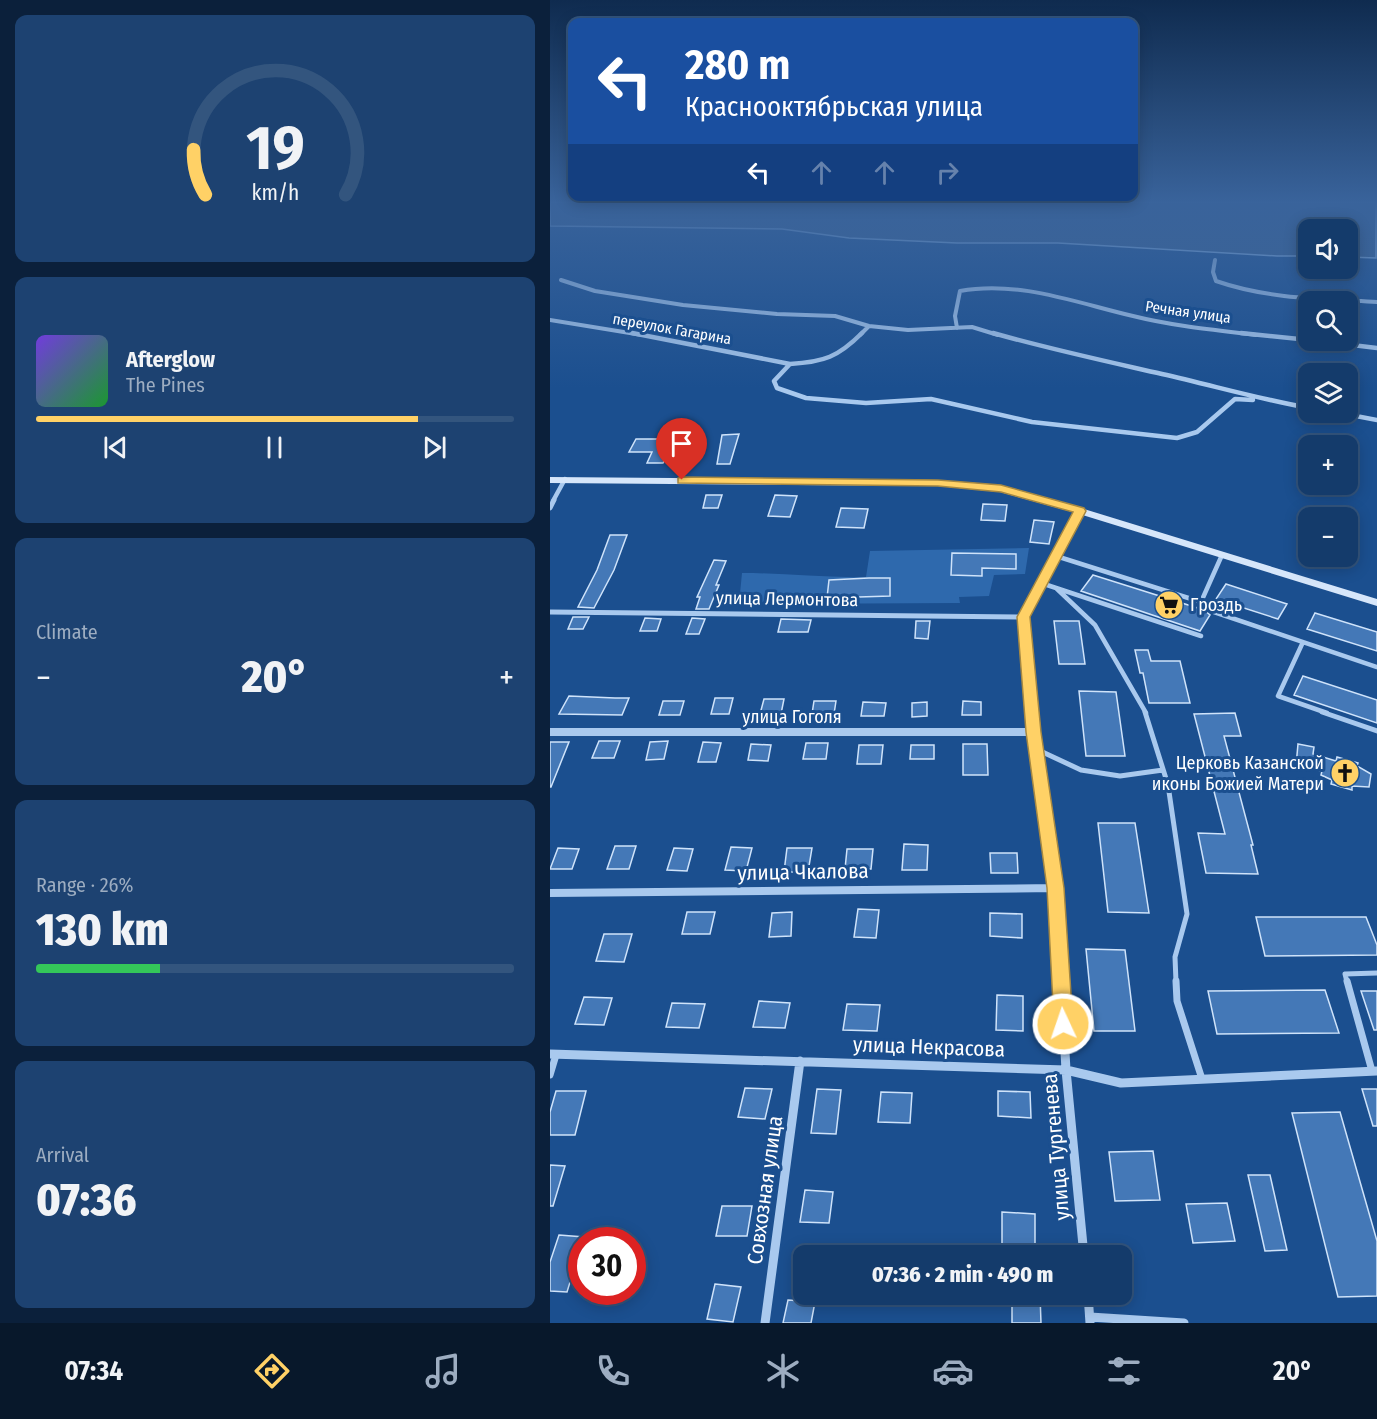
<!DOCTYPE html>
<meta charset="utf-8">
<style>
body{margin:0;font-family:"Fira Sans Condensed",sans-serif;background:#1d4271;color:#f1f3f6;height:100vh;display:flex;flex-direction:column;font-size:22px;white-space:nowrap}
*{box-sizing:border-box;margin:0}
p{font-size:20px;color:#9dadc1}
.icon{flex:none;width:33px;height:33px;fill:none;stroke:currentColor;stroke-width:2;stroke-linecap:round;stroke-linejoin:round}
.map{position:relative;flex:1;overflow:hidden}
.sheet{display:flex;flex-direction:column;gap:15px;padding:15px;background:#0b203b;width:550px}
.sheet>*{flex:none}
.top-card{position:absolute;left:18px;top:18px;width:570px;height:183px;border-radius:12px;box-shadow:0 3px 15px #0003,0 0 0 2px #33557e;background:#1a4fa0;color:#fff;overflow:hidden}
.buttons{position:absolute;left:748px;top:219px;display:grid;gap:12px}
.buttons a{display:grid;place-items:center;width:60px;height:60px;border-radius:12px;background:#143b6b;box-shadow:0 3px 15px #0003,0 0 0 2px #33557e;font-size:30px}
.speed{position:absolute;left:18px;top:1227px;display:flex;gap:12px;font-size:30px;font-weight:700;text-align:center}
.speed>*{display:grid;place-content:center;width:78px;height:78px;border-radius:50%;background:#143b6b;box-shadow:0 3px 15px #0003,0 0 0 2px #33557e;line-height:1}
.speed .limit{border:9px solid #d22;background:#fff;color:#111}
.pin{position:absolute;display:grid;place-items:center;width:51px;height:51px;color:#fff;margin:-62px -26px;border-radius:50% 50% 50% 0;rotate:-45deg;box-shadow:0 0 6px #0007}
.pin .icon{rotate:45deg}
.me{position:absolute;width:66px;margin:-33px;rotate:357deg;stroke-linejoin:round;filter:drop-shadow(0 0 4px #0008)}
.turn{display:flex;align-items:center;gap:21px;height:126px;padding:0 18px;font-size:27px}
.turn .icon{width:78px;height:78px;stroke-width:2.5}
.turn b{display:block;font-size:42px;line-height:51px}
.lanes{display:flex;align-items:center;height:57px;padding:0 18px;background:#0003;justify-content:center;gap:30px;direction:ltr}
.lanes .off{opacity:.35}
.big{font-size:45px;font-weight:800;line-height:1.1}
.sheet .card{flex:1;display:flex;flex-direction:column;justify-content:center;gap:9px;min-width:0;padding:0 21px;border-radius:12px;background:#1d4271}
.sheet .dial{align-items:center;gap:0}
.dial svg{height:156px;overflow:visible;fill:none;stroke:#33557e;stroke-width:7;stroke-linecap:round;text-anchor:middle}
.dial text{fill:#f1f3f6;stroke:none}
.song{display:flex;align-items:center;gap:18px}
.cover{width:72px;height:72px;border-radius:9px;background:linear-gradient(135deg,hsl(260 70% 55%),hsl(130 70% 35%))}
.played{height:6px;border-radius:3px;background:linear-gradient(90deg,#ffd166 80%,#33557e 80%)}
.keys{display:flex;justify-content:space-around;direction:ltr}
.heat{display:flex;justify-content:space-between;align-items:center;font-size:33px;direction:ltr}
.charge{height:9px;border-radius:4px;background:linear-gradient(90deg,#34c759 26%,#33557e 0)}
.trip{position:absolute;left:243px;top:1245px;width:339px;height:60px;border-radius:12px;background:#143b6b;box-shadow:0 3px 15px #0003,0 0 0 2px #33557e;font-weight:800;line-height:60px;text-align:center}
.tabs{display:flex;height:96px;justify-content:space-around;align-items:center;background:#08182b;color:#9dadc1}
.tabs .icon{width:42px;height:42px}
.tabs .active{color:#ffd166}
.tabs b{font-size:27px;color:#f1f3f6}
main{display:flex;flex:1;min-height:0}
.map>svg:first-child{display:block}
.green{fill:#2e69ad}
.water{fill:#3c6290;stroke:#9cc4f0;stroke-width:1.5}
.building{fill:#4478b7;stroke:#cfe3fa;stroke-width:1.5}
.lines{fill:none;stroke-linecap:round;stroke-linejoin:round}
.lane-far2{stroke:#a9c9ee;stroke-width:4.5}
.lane-far1{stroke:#a9c9ee;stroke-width:5}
.lane{stroke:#a9c9ee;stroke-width:7}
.street-far4{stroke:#a9c9ee;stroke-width:4}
.street-far3{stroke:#a9c9ee;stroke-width:4.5}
.street-far2{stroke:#a9c9ee;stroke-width:5}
.street-far1{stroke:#a9c9ee;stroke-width:8}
.street{stroke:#a9c9ee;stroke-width:9}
.secondary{fill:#d6e6fa;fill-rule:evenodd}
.route{fill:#ffd166;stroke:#a68842;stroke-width:1.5}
.labels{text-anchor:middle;stroke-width:6;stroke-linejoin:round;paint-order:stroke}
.far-street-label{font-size:15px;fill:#fff;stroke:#1b4f8f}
.street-label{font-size:18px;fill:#fff;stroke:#1b4f8f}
.poi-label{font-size:18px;fill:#fff;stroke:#1b4f8f;text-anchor:start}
.near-street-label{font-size:21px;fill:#fff;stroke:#1b4f8f}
</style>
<main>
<section class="sheet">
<div class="card dial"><svg viewBox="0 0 100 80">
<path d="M14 69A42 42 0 1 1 86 69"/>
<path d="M14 69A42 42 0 0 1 8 46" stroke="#ffd166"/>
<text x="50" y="56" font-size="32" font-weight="700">19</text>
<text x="50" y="72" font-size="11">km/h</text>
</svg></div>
<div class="card">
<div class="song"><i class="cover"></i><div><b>Afterglow</b><p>The Pines</p></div></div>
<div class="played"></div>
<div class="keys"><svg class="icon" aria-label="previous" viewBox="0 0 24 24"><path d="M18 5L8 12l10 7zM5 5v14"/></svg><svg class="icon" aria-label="pause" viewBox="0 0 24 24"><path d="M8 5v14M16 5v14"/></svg><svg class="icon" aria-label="next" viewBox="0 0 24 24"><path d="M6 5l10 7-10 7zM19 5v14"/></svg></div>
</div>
<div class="card"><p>Climate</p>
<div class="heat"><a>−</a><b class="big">20°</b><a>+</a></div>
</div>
<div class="card"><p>Range · 26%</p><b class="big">130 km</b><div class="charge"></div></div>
<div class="card"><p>Arrival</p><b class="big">07:36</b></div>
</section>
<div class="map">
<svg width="827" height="1323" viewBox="0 0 827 1323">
<rect width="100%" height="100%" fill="#1b4f8f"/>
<path class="green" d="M479 548 475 574 444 575 439 596 409 597 410 603 189 604 192 573C233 573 274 578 316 577L320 551Z"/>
<path class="water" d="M0 202H826V258L798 257V230H759V256H727L508 243H407L299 238 232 229 0 226Z"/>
<path class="building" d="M114 428H130L113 463H97L102 452H79L86 439H108Z
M189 434 180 464H167L172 435Z
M156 495H172L168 508H153Z
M225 495 247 496 240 517 218 516Z
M433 504 457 505 455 521 431 520Z
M291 508 318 509 314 528 286 527Z
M484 520 504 522 499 544 480 542Z
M60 535H77L64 570 44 608 28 607 47 570Z
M402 553 466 554V569L432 568V576L401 575Z
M164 560 176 561 166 585H169L159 609H146L150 597H147Z
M543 575 654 610 660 615 650 631 531 591Z
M319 578H340V596L277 598 279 580Z
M676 584 737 604 728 619 666 599Z
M765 613 827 632V651L757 629Z
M23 617H39L33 629H18Z
M95 618 111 619 107 631H90Z
M142 618 155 619 149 634H136Z
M231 619 261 620 258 632H228Z
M366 621H380L378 639 365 638Z
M504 621H529L535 664H509Z
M585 650H598L601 661H630L640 703H599L593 673H590Z
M753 676 827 700V723L744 695Z
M529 691 566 692 575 756H536Z
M19 696 65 698H79L72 715 9 714Z
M165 698H183L179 714H161Z
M214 699H234L231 714H210Z
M113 701H134L130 715H109Z
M264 701H286L284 714H262Z
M413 701 431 702V715H412Z
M313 702 336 703 334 716H311Z
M377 702V716L362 717V703Z
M685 713 691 736H674L703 845H701L708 874 656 873 648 833 675 834 644 714Z
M49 741H70L64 758H42Z
M118 741 114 759 96 760 100 742Z
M0 742H19L1 787H0Z
M153 742 171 743 166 762H148Z
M256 743H278L276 759H253Z
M201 744 221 745 218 761 198 760Z
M413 744H437L438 775H413Z
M748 744 764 747 763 754 786 761 787 757 808 763 807 766 821 774 819 787 802 786V790L781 784 782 780 771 775 772 771 746 766Z
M309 745H333L331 764H307Z
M361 745H384V759H360Z
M548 823H585L599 913 558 912Z
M354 844 378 845 377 870H352Z
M65 846H86L79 869H57Z
M181 847 202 848 196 871 175 870Z
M8 848 29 849 22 869H0Z
M124 848 143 849 137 871 117 870Z
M237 848H262L258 872H234Z
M297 849H323L321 869H295Z
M440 853H467L468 873H441Z
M308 909 329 910 326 938 304 937Z
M137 912H165L160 934H132Z
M242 912 241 936 219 937 222 913Z
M440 913 472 914V938L440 936Z
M706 917H816L827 945V955L715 956Z
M54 934H82L74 962 46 961Z
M536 949 575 950 585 1031H544Z
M775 990 789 1033 667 1034 658 991Z
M811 991H827V1030H824Z
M447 995 473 996V1031L446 1030Z
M34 997 62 998 54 1025 25 1024Z
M209 1001 240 1003 235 1028 203 1027Z
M122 1003 155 1004 149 1028 116 1027Z
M297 1004 330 1005 327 1031 293 1030Z
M195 1088 222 1089 215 1119 188 1117Z
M267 1089 291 1090 286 1134 261 1133Z
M812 1089H827V1126H823Z
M6 1091H36L25 1135H0V1112Z
M448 1091 480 1092 481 1118 448 1116Z
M331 1092 362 1093 360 1123 328 1122Z
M790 1112 827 1241V1296L788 1297 742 1113Z
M603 1151 610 1200 565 1201 559 1152Z
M0 1165 15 1166 3 1206H0Z
M698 1175H720L737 1250 715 1251Z
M255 1190 283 1192 279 1223 250 1222Z
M677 1203 685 1241 643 1243 636 1204Z
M172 1206H202L197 1236H166Z
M452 1212 485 1214V1249L452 1248Z
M9 1235 34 1237 17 1292 0 1291V1262Z
M165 1284 191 1287 183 1322 157 1319Z
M462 1294H490L491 1323H462Z
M238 1300 265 1302 261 1323H233Z"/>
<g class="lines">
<path class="lane-far2" d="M672 555 651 602 664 612 827 667
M506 556 651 602
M491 583 651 636
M506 588 545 625 596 713
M753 642 728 696 777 713"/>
<path class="lane-far1" d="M595 712 618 785 637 914 625 957 626 982
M772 712 827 731
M486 749 531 770 570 776 613 770
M797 982 795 974 827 973"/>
<path class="lane" d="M626 981 627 1001 652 1079
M797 981 822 1071
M0 1075 6 1055"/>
<path class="street-far4" d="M665 260 663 272 666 281C718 299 772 299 827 302
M11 280 45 291 133 305 227 314 285 316 319 326 358 330 422 327 448 335
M0 320 92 335
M407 328 405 316 410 291C468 280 527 303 583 316 623 326 665 330 706 335
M310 335 319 326"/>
<path class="street-far3" d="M82 333 240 364
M312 333C288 357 274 362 240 364L224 381 227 388 256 398 316 403 381 399 482 422 627 438 647 432 685 399 703 400
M443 333C499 349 555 361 612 374 661 385 709 399 759 408
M691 333 759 340
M761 340 827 348
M785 412 827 420
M3 501 15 479"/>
<path class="street-far2" d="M0 508 4 500
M0 612 473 617
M481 713 473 617 530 511"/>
<path class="street-far1" d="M481 712 506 888 511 982
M0 732H483
M0 893 506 888"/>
<path class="street" d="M511 981 516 1070 534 1256
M0 1054 516 1070 571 1083 827 1071
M538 1294 540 1323
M540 1317 634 1323
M215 1323 250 1061"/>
<path class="secondary" d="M0 477 388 480 454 487 534 509 827 599V606L526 513 450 492 388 486 0 483Z"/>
</g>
<linearGradient id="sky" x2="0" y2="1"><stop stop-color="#0f2b4f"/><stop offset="0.52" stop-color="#39639b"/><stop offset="1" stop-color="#39639b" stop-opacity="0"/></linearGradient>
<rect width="827" height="388" fill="url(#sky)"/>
<path class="route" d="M132 477 388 480 451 485 534 508 536 511 480 617 491 732 514 888 523 1024 520 1030 513 1033 507 1030 504 1024 497 888 476 732 467 617 523 512 451 492 388 486 128 483V478Z"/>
<defs>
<g id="supermarket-disc" transform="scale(1.5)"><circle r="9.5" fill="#ffd166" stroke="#1b4f8f"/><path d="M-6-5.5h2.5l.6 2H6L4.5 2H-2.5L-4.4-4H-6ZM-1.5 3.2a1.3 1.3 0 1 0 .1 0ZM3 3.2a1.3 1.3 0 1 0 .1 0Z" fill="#111"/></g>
<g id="church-disc" transform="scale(1.5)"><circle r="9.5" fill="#ffd166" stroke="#1b4f8f"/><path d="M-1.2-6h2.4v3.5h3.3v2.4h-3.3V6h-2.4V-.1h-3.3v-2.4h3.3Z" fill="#111"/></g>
</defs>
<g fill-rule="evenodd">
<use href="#supermarket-disc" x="619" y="605"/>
<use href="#church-disc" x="795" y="773"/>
</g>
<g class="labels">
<g class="far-street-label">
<text transform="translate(638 312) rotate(8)" y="5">Речная улица</text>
<text transform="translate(122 329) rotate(10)" y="5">переулок Гагарина</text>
</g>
<g class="street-label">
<text transform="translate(237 599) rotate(1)" y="6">улица Лермонтова</text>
<text x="242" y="723">улица Гоголя</text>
</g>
<g class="poi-label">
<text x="640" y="611">Гроздь</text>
<text x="774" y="769" text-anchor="end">Церковь Казанской<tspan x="774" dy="21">иконы Божией Матери</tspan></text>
</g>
<g class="near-street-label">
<text transform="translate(253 872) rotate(-1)" y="7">улица Чкалова</text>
<text transform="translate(379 1047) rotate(2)" y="7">улица Некрасова</text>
<text transform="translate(506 1147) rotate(-95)" y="7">улица Тургенева</text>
<text transform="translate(215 1190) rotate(-82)" y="7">Совхозная улица</text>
</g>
</g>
</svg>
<div class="buttons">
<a><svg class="icon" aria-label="sound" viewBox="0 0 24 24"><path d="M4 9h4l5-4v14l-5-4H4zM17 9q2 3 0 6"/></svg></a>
<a><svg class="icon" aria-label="search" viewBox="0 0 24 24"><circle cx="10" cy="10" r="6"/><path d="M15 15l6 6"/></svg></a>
<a><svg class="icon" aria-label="layers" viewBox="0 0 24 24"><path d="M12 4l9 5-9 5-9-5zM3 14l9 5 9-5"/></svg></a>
<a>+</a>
<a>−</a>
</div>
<div class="speed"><div class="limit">30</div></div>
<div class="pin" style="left:132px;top:480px;background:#d93025"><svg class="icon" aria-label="arrive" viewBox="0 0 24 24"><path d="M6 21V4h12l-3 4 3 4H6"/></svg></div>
<svg class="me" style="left:513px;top:1024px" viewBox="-20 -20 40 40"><circle r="17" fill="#ffd166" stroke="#fff" stroke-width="3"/><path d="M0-11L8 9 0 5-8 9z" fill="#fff"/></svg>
<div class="trip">07:36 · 2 min · 490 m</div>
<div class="top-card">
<div class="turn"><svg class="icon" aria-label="left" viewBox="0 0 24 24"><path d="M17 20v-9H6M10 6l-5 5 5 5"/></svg><div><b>280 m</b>Краснооктябрьская улица</div></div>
<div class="lanes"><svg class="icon" aria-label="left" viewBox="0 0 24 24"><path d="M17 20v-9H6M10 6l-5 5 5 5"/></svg><svg class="icon off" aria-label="ahead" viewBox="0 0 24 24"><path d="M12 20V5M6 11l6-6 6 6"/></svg><svg class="icon off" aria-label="ahead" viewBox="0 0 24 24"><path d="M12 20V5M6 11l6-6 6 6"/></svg><svg class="icon off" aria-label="right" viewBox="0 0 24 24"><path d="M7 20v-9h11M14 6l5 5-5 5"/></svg></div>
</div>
</div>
</main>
<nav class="tabs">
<b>07:34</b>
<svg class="icon active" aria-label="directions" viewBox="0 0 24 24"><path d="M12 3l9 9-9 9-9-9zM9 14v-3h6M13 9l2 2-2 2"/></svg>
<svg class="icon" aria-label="music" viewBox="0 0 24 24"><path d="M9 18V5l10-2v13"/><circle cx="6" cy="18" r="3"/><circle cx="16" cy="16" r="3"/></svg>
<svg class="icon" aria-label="phone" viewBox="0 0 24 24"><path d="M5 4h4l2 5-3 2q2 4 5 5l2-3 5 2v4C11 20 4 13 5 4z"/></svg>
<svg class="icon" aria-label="climate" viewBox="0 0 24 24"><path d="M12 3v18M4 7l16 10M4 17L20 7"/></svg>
<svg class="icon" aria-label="car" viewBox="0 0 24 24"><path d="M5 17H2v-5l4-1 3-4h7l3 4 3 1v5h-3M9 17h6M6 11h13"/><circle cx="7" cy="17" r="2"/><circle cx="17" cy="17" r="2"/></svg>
<svg class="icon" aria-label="filters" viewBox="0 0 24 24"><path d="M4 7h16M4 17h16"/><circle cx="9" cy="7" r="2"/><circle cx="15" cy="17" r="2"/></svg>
<b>20°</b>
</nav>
